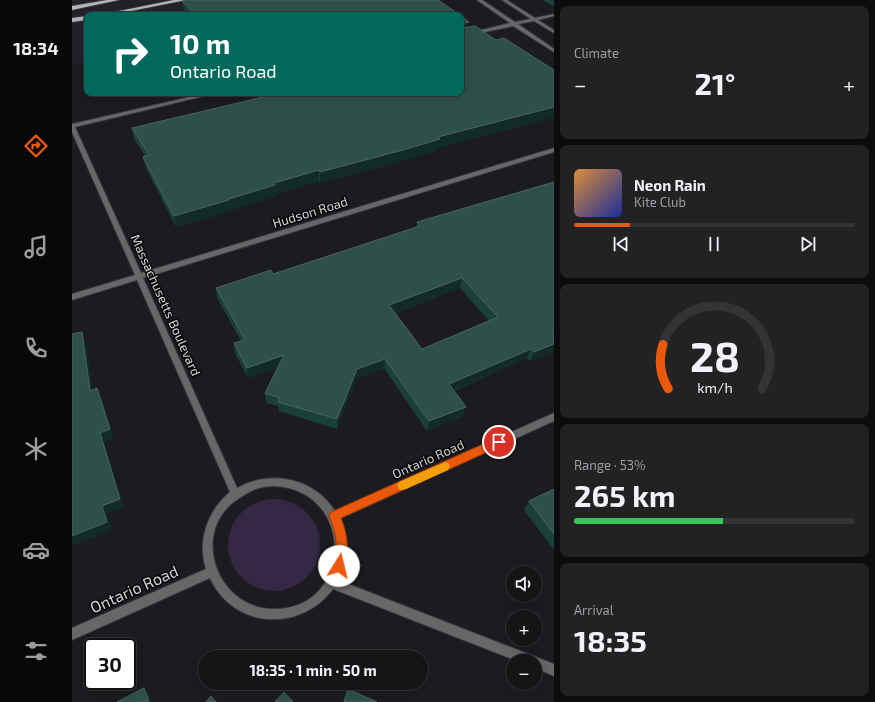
<!DOCTYPE html>
<meta charset="utf-8">
<style>
body{margin:0;font-family:"Exo 2",sans-serif;background:#222124;color:#f1f3f6;height:100vh;display:flex;flex-direction:column;font-size:15px;white-space:nowrap}
*{box-sizing:border-box;margin:0}
p{font-size:13px;color:#9d9ea1}
.icon{flex:none;width:22px;height:22px;fill:none;stroke:currentColor;stroke-width:2;stroke-linecap:round;stroke-linejoin:round}
.map{position:relative;flex:1;overflow:hidden}
.panel{display:flex;flex-direction:column;gap:6px;padding:6px;background:#0c0b0d;width:321px}
.panel>*{flex:none}
.hud{position:absolute;left:12px;top:12px;width:380px;height:84px;border-radius:8px;box-shadow:0 4px 16px #0002,0 0 0 1px #343336;background:#00695c;color:#fff;overflow:hidden}
.buttons{position:absolute;left:434px;top:566px;display:grid;gap:8px}
.buttons a{display:grid;place-items:center;width:36px;height:36px;border-radius:50%;background:#151417;box-shadow:0 4px 16px #0002,0 0 0 1px #343336;font-size:20px}
.speed{position:absolute;left:12px;top:638px;display:flex;gap:8px;font-size:20px;font-weight:700;text-align:center}
.speed>*{display:grid;place-content:center;width:52px;height:52px;border-radius:50%;background:#151417;box-shadow:0 4px 16px #0002,0 0 0 1px #343336;line-height:1}
.speed .limit{border:2px solid #111;border-radius:6px;background:#fff;color:#111}
.pin{position:absolute;display:grid;place-items:center;width:34px;height:34px;color:#fff;margin:-17px;border:2px solid #fff;border-radius:50%;box-shadow:0 1px 4px #0007}
.me{position:absolute;width:44px;margin:-22px;rotate:9deg;stroke-linejoin:round;filter:drop-shadow(0 0 3px #0008)}
.turn{display:flex;align-items:center;gap:14px;height:84px;padding:0 20px;font-size:18px}
.turn .icon{width:52px;height:52px;stroke-width:2.5}
.turn b{display:block;font-size:28px;line-height:34px}
.big{font-size:30px;font-weight:700;line-height:1.1}
.panel .card{flex:1;display:flex;flex-direction:column;justify-content:center;gap:6px;min-width:0;padding:0 14px;border-radius:8px;background:#222124}
.panel .dial{align-items:center;gap:0}
.dial svg{height:104px;overflow:visible;fill:none;stroke:#343336;stroke-width:7;stroke-linecap:round;text-anchor:middle}
.dial text{fill:#f1f3f6;stroke:none}
.song{display:flex;align-items:center;gap:12px}
.cover{width:48px;height:48px;border-radius:6px;background:linear-gradient(135deg,hsl(30 70% 55%),hsl(230 70% 35%))}
.played{height:4px;border-radius:2px;background:linear-gradient(90deg,#ea580c 20%,#343336 20%)}
.keys{display:flex;justify-content:space-around;direction:ltr}
.heat{display:flex;justify-content:space-between;align-items:center;font-size:22px;direction:ltr}
.charge{height:6px;border-radius:3px;background:linear-gradient(90deg,#34c759 53%,#343336 0)}
.trip{position:absolute;left:126px;top:650px;width:230px;height:40px;border-radius:20px;background:#151417;box-shadow:0 4px 16px #0002,0 0 0 1px #343336;font-weight:700;line-height:40px;text-align:center}
main{display:flex;flex:1;min-height:0}
.dock{display:flex;flex-direction:column;width:72px;justify-content:space-around;align-items:center;background:#080809;color:#9d9ea1}
.dock .icon{width:28px;height:28px}
.dock .active{color:#ea580c}
.dock b{font-size:18px;color:#f1f3f6}
.map>svg:first-child{display:block}
.built{fill:#25212b}
.green{fill:#342844}
.lines{fill:none;stroke-linecap:round;stroke-linejoin:round}
.minor-casing{stroke:#363539;stroke-width:2}
.primary-casing{stroke:#363539;stroke-width:2}
.minor{fill:#676669;fill-rule:evenodd}
.primary{fill:#b5b3b8;fill-rule:evenodd}
.wall{fill:#1b4039;fill-rule:evenodd}
.shaded-wall{fill:#132b27}
.building{fill:#2f504a;stroke:#496560;fill-rule:evenodd}
.route{fill:#ea580c;stroke:#983908}
.slow{fill:#f59e0b}
.labels{text-anchor:middle;stroke-width:3;stroke-linejoin:round;paint-order:stroke}
.street-label{font-size:13px;fill:#d6d4d8;stroke:#070608}
.near-street-label{font-size:16px;fill:#d6d4d8;stroke:#070608}
</style>
<main>
<nav class="dock">
<b>18:34</b>
<svg class="icon active" aria-label="directions" viewBox="0 0 24 24"><path d="M12 3l9 9-9 9-9-9zM9 14v-3h6M13 9l2 2-2 2"/></svg>
<svg class="icon" aria-label="music" viewBox="0 0 24 24"><path d="M9 18V5l10-2v13"/><circle cx="6" cy="18" r="3"/><circle cx="16" cy="16" r="3"/></svg>
<svg class="icon" aria-label="phone" viewBox="0 0 24 24"><path d="M5 4h4l2 5-3 2q2 4 5 5l2-3 5 2v4C11 20 4 13 5 4z"/></svg>
<svg class="icon" aria-label="climate" viewBox="0 0 24 24"><path d="M12 3v18M4 7l16 10M4 17L20 7"/></svg>
<svg class="icon" aria-label="car" viewBox="0 0 24 24"><path d="M5 17H2v-5l4-1 3-4h7l3 4 3 1v5h-3M9 17h6M6 11h13"/><circle cx="7" cy="17" r="2"/><circle cx="17" cy="17" r="2"/></svg>
<svg class="icon" aria-label="filters" viewBox="0 0 24 24"><path d="M4 7h16M4 17h16"/><circle cx="9" cy="7" r="2"/><circle cx="15" cy="17" r="2"/></svg>
</nav>
<div class="map">
<svg width="482" height="702" viewBox="0 0 482 702">
<rect width="100%" height="100%" fill="#1c1b1f"/>
<path class="built" d="M0 0H329L253 15H15V62L0 65Z"/>
<path class="green" d="M156 545a46 46 0 1 1 92 0a46 46 0 1 1-92 0Z"/>
<g class="lines">
<g class="minor-casing">
<path id="minor" d="M405 0H410L443 22 459 19 430 0H435L463 18 482 14V16L466 20 482 30V33L462 21 446 24 482 49V52L441 26 389 37V35L438 23Z
M135 93H145L3 127 69 273 482 148V152L71 278 165 488C199 469 242 478 263 511L482 413V421L267 519C276 540 275 560 266 580L482 664V676L463 668V661H445L261 589C228 633 161 629 138 578L0 640V628L134 569C125 542 135 511 158 492L65 280 0 300V294L63 275 0 132V124ZM202 486C284 490 282 609 202 609 144 609 117 531 166 499 179 490 185 487 202 486Z"/>
</g>
<g class="primary-casing">
<path id="primary" d="M35 0H47L0 10V6Z
M102 0H114L39 15H27Z
M15 16V20L0 22V18Z"/>
</g>
<use href="#minor" class="minor"/>
<use href="#primary" class="primary"/>
</g>
<path class="wall" d="M471 0H482V7Z
M110 1 388 15H116L112 11Z
M396 27 424 40 482 70V117L366 148V150L330 161 248 183 247 181 204 194V196L159 210V211L104 227 74 168 71 157 73 156 62 139 60 128 389 93Z
M482 182V352L458 361 455 358 382 391 391 416 355 431 312 368 284 379 265 429 207 411 206 406 194 403 193 393 206 367 176 378 163 353 162 343 169 341 145 298 144 288 201 274 344 227 345 222ZM388 288 417 321 350 349 323 313Z
M482 489V550L452 510 457 501Z"/>
<path class="shaded-wall" d="M397 22 396 32 389 34 390 24Z
M482 107V117L366 148V150L330 161 248 183V172L366 137Z
M247 170V181L204 194V196L159 210V211L104 227 102 216 157 199 202 183Z
M390 278 388 288 316 315 317 305Z
M10 332 14 342 22 401 18 391Z
M482 344V352L458 361 462 352Z
M459 349 455 358 374 394 377 384Z
M212 355 213 365 176 378 175 368Z
M313 359 312 368 284 379 265 429V419L285 369Z
M25 388 29 398 42 439 32 442 52 507 35 514 40 530 0 546V536L30 506 28 433Z
M394 407 391 416 355 431 357 421Z
M72 688 77 693 80 702H77Z"/>
<path class="building" d="M115 0H366L388 15H118L122 14 110 1Z
M53 11 56 15H31Z
M389 16 397 22 390 24V28L403 26 424 40 432 38 482 70V107L366 137 368 139 331 150 248 172 247 170 202 183 203 185 157 199V200L102 216 71 157 77 155 60 128 208 93H389Z
M482 182V334L480 335 482 337V344L462 352 459 349 377 384 394 407 357 421 313 359 285 369 265 419 206 402 208 398 193 393 212 355 175 368 162 343 173 340 144 288 199 270 201 274 348 226 345 222ZM390 278 426 317 350 349 317 305Z
M10 332 18 391 25 388 38 429 28 433 48 499 30 506 35 522 0 536V334Z
M482 489V534L457 501Z
M72 688 77 702H45Z
M276 689 305 702H272Z
M212 692 221 702H203Z
M139 696 144 702H134Z"/>
<path class="route" d="M427 437 431 438 432 442 431 445 269 518C276 535 278 553 271 570L267 572 263 570C260 563 264 556 264 548 265 536 261 527 257 516L259 512Z"/>
<path class="slow" d="M373 462 376 463 378 466 376 470 334 489 330 490 327 489 325 485 327 482Z"/>
<g class="labels">
<g class="street-label">
<text transform="translate(238 212) rotate(-17)" y="5">Hudson Road</text>
<text transform="translate(94 305) rotate(66)" y="5">Massachusetts Boulevard</text>
<text transform="translate(356 459) rotate(-24)" y="5">Ontario Road</text>
</g>
<g class="near-street-label">
<text transform="translate(62 589) rotate(-24)" y="6">Ontario Road</text>
</g>
</g>
</svg>
<div class="buttons">
<a><svg class="icon" aria-label="sound" viewBox="0 0 24 24"><path d="M4 9h4l5-4v14l-5-4H4zM17 9q2 3 0 6"/></svg></a>
<a>+</a>
<a>−</a>
</div>
<div class="speed"><div class="limit">30</div></div>
<div class="pin" style="left:427px;top:442px;background:#d93025"><svg class="icon" aria-label="arrive" viewBox="0 0 24 24"><path d="M6 21V4h12l-3 4 3 4H6"/></svg></div>
<svg class="me" style="left:267px;top:566px" viewBox="-20 -20 40 40"><circle r="19" fill="#fff"/><path d="M0-13L10 11 0 6-10 11z" fill="#ea580c"/></svg>
<div class="trip">18:35 · 1 min · 50 m</div>
<div class="hud">
<div class="turn"><svg class="icon" aria-label="right" viewBox="0 0 24 24"><path d="M7 20v-9h11M14 6l5 5-5 5"/></svg><div><b>10 m</b>Ontario Road</div></div>
</div>
</div>
<section class="panel">
<div class="card"><p>Climate</p>
<div class="heat"><a>−</a><b class="big">21°</b><a>+</a></div>
</div>
<div class="card">
<div class="song"><i class="cover"></i><div><b>Neon Rain</b><p>Kite Club</p></div></div>
<div class="played"></div>
<div class="keys"><svg class="icon" aria-label="previous" viewBox="0 0 24 24"><path d="M18 5L8 12l10 7zM5 5v14"/></svg><svg class="icon" aria-label="pause" viewBox="0 0 24 24"><path d="M8 5v14M16 5v14"/></svg><svg class="icon" aria-label="next" viewBox="0 0 24 24"><path d="M6 5l10 7-10 7zM19 5v14"/></svg></div>
</div>
<div class="card dial"><svg viewBox="0 0 100 80">
<path d="M14 69A42 42 0 1 1 86 69"/>
<path d="M14 69A42 42 0 0 1 10 35" stroke="#ea580c"/>
<text x="50" y="56" font-size="32" font-weight="700">28</text>
<text x="50" y="72" font-size="11">km/h</text>
</svg></div>
<div class="card"><p>Range · 53%</p><b class="big">265 km</b><div class="charge"></div></div>
<div class="card"><p>Arrival</p><b class="big">18:35</b></div>
</section>
</main>
